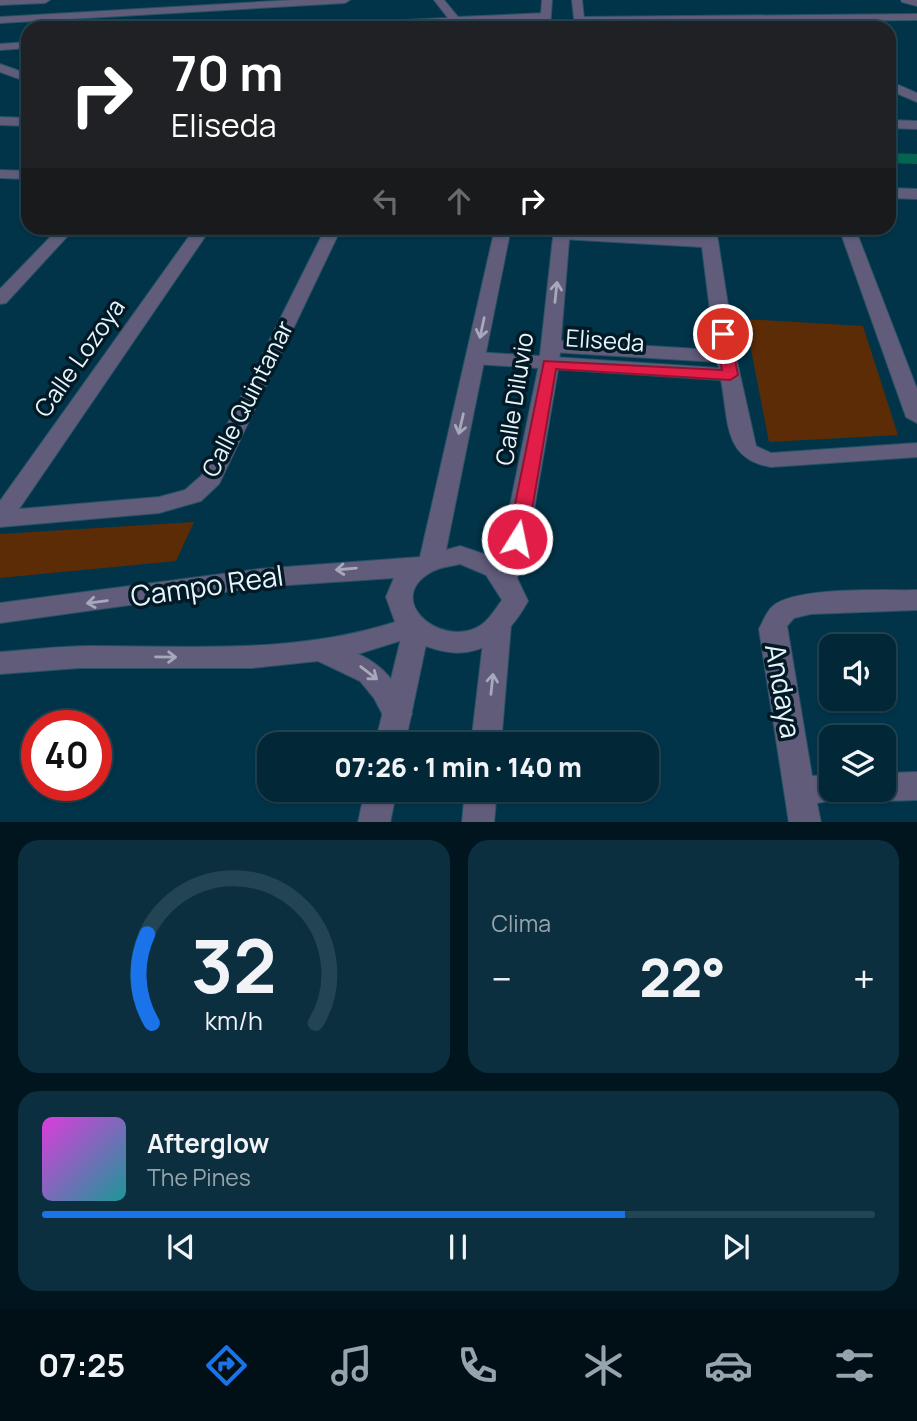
<!DOCTYPE html>
<html lang="es">
<meta charset="utf-8">
<style>
body{margin:0;font-family:Manrope,sans-serif;background:#0c2f3f;color:#f1f3f6;height:100vh;display:flex;flex-direction:column;font-size:26px;white-space:nowrap}
*{box-sizing:border-box;margin:0}
p{font-size:23px;color:#96a5ad}
.icon{flex:none;width:38px;height:38px;fill:none;stroke:currentColor;stroke-width:2;stroke-linecap:round;stroke-linejoin:round}
.map{position:relative;height:822px;overflow:hidden}
.details{display:flex;flex-direction:column;gap:18px;padding:18px;background:#01151e;flex:1}
.details>*{flex:none}
.guide{position:absolute;left:21px;top:21px;width:875px;height:214px;border-radius:21px;box-shadow:0 2px 5px #0004,0 0 0 2px #234452;background:#202124;color:#fff;overflow:hidden}
.tools{position:absolute;left:819px;top:634px;display:grid;gap:14px}
.tools a{display:grid;place-items:center;width:77px;height:77px;border-radius:14px;background:#022737;box-shadow:0 2px 5px #0004,0 0 0 2px #234452;font-size:35px}
.speed{position:absolute;left:21px;top:710px;display:flex;gap:14px;font-size:35px;font-weight:700;text-align:center}
.speed>*{display:grid;place-content:center;width:91px;height:91px;border-radius:50%;background:#022737;box-shadow:0 2px 5px #0004,0 0 0 2px #234452;line-height:1}
.speed .limit{border:10px solid #d22;background:#fff;color:#111}
.pin{position:absolute;display:grid;place-items:center;width:60px;height:60px;color:#fff;margin:-30px;border:4px solid #fff;border-radius:50%;box-shadow:0 2px 7px #0007}
.me{position:absolute;width:77px;margin:-38px;rotate:10deg;stroke-linejoin:round;filter:drop-shadow(0 0 5px #0008)}
.turn{display:flex;align-items:center;gap:24px;height:147px;padding:0 35px;font-size:32px}
.turn .icon{width:91px;height:91px;stroke-width:2.5}
.turn b{display:block;font-size:49px;line-height:60px}
.lanes{display:flex;align-items:center;height:66px;padding:0 35px;background:#0003;justify-content:center;gap:35px;direction:ltr}
.lanes .off{opacity:.35}
.big{font-size:52px;font-weight:800;line-height:1.1}
.details .card{flex:1;display:flex;flex-direction:column;justify-content:center;gap:10px;min-width:0;padding:0 24px;border-radius:21px;background:#0c2f3f}
.details .dial{align-items:center;gap:0}
.dial svg{height:182px;overflow:visible;fill:none;stroke:#234452;stroke-width:7;stroke-linecap:round;text-anchor:middle}
.dial text{fill:#f1f3f6;stroke:none}
.song{display:flex;align-items:center;gap:21px}
.cover{width:84px;height:84px;border-radius:10px;background:linear-gradient(135deg,hsl(300 70% 55%),hsl(180 70% 35%))}
.played{height:7px;border-radius:4px;background:linear-gradient(90deg,#1a73e8 70%,#234452 70%)}
.keys{display:flex;justify-content:space-around;direction:ltr}
.heat{display:flex;justify-content:space-between;align-items:center;font-size:38px;direction:ltr}
.details .tiles{flex:1;display:grid;gap:18px;grid-template-columns:1fr 1fr}
.card:last-child{grid-column:span 2}
.trip{position:absolute;left:257px;top:732px;width:402px;height:70px;border-radius:21px;background:#022737;box-shadow:0 2px 5px #0004,0 0 0 2px #234452;font-weight:800;line-height:70px;text-align:center}
.menu{display:flex;height:112px;justify-content:space-around;align-items:center;background:#011016;color:#96a5ad}
.menu .icon{width:49px;height:49px}
.menu .selected{color:#1a73e8}
.menu b{font-size:32px;color:#f1f3f6}
.map>svg:first-child{display:block}
.green{fill:#5c2c07}
.lines{fill:none;stroke-linecap:round;stroke-linejoin:round}
.canal{fill:#056551;fill-rule:evenodd}
.minor-casing{stroke:#275365;stroke-width:2}
.tertiary-casing{stroke:#275365;stroke-width:2}
.minor{fill:#625c7b;fill-rule:evenodd}
.tertiary{fill:#625c7b;fill-rule:evenodd}
.oneway{stroke:#a6a8bb}
.route{fill:#e11d48;stroke:#92132f;stroke-width:2}
.labels{text-anchor:middle;stroke-width:7;stroke-linejoin:round;paint-order:stroke}
.street-label{font-size:24px;fill:#e9f4fb;stroke:#021a26}
.near-street-label{font-size:28px;fill:#e9f4fb;stroke:#021a26}
</style>
<div class="map">
<svg width="917" height="823" viewBox="0 0 917 823">
<rect width="100%" height="100%" fill="#023449"/>
<path class="green" d="M745 319 863 326 898 435 769 442Z
M194 522 176 561 0 578V534Z"/>
<g class="lines">
<path class="canal" d="M889 153 917 154V164L889 163Z"/>
<g class="minor-casing">
<path id="minor" d="M0 0H50L45 3 0 5Z
M293 0H350L345 3 0 23V17Z
M434 0H444L458 17 546 13 551 16 546 19 363 28H292L297 25 448 18Z
M901 0H917V6L902 2Z
M917 14V20L580 23 575 20 580 17Z
M28 42V48L0 50V44Z
M0 64 28 74V82L0 72Z
M889 81 917 93V102L889 90Z
M0 117 28 118V126L0 125Z
M889 120 917 121V129L889 128Z
M0 170 28 171V179L0 178Z
M889 188 917 189V199L889 198Z
M59 228H75L6 303 0 304V289Z
M195 228H211L19 509 159 497 185 490 202 475 321 237 323 234H335L337 237 219 484 201 501 159 513 0 527V501Z
M700 228H716L736 357 756 446 771 453 917 443V457L771 467C723 459 729 421 721 380L476 364 466 358 476 352 719 368 717 362 551 352 541 346 551 340 715 350 702 247 562 239 554 234 562 229 701 237Z
M839 228H855L917 389V423L906 417Z
M917 590V610L811 614 794 618 787 626 812 776 831 775V789H846L842 799 817 803 821 823H789L759 629C763 622 766 612 773 606 797 586 885 591 917 590Z
M498 615 507 618 511 625 501 744H471L485 625 489 618Z
M416 620 426 623 429 630 405 744H375L403 630 406 623Z
M917 772V800L884 801 873 797 870 789H884V773Z
M365 789H397L390 823H358Z
M465 789H497L494 823H462Z"/>
</g>
<g class="tertiary-casing">
<path id="tertiary" d="M542 0H552L550 28H540Z
M572 0H582L585 28H575Z
M495 228H511L446 550 460 546 499 559 539 364 554 228H570L559 364 529 539 517 578 528 601C500 652 461 667 409 638L358 654C386 666 399 687 412 714L407 723 397 726 387 723 374 698 360 681 318 661 252 668H79L0 674V652C30 650 61 646 91 646 193 646 296 654 395 622L386 597 394 578 259 587 0 623V603L259 569 420 557ZM460 564 486 575 502 600C495 610 487 623 476 628 436 646 383 597 433 571 441 567 452 566 460 564Z"/>
</g>
<use href="#minor" class="minor"/>
<use href="#tertiary" class="tertiary"/>
</g>
<defs><path id="oneway-shaft" d="M-6 0H5M1.5-3L5.5 0L1.5 3" fill="none" stroke-width="1.6" stroke-linecap="round" stroke-linejoin="round" transform="scale(1.75)"/></defs>
<g class="oneway">
<use href="#oneway-shaft" transform="translate(556 292) rotate(-84)"/>
<use href="#oneway-shaft" transform="translate(482 328) rotate(102)"/>
<use href="#oneway-shaft" transform="translate(461 424) rotate(103)"/>
<use href="#oneway-shaft" transform="translate(346 569) rotate(175)"/>
<use href="#oneway-shaft" transform="translate(97 602) rotate(172)"/>
<use href="#oneway-shaft" transform="translate(166 657) rotate(1)"/>
<use href="#oneway-shaft" transform="translate(369 673) rotate(38)"/>
<use href="#oneway-shaft" transform="translate(492 684) rotate(-84)"/>
</g>
<path class="route" d="M723 330 730 334 738 375 730 380 556 369 527 539 517 545 511 543 508 539 544 361 722 370 716 334Z"/>
<g class="labels">
<g class="street-label">
<text transform="translate(605 341) rotate(4)" y="8">Eliseda</text>
<text transform="translate(80 358) rotate(-55)" y="8">Calle Lozoya</text>
<text transform="translate(248 399) rotate(-63)" y="8">Calle Quintanar</text>
<text transform="translate(515 399) rotate(-81)" y="8">Calle Diluvio</text>
</g>
<g class="near-street-label">
<text transform="translate(207 586) rotate(-8)" y="10">Campo Real</text>
<text transform="translate(783 691) rotate(80)" y="10">Andaya</text>
</g>
</g>
</svg>
<div class="tools">
<a><svg class="icon" aria-label="sound" viewBox="0 0 24 24"><path d="M4 9h4l5-4v14l-5-4H4zM17 9q2 3 0 6"/></svg></a>
<a><svg class="icon" aria-label="layers" viewBox="0 0 24 24"><path d="M12 4l9 5-9 5-9-5zM3 14l9 5 9-5"/></svg></a>
</div>
<div class="speed"><div class="limit">40</div></div>
<div class="pin" style="left:723px;top:334px;background:#d93025"><svg class="icon" aria-label="arrive" viewBox="0 0 24 24"><path d="M6 21V4h12l-3 4 3 4H6"/></svg></div>
<svg class="me" style="left:517px;top:539px" viewBox="-20 -20 40 40"><circle r="17" fill="#e11d48" stroke="#fff" stroke-width="3"/><path d="M0-11L8 9 0 5-8 9z" fill="#fff"/></svg>
<div class="trip">07:26 · 1 min · 140 m</div>
<div class="guide">
<div class="turn"><svg class="icon" aria-label="right" viewBox="0 0 24 24"><path d="M7 20v-9h11M14 6l5 5-5 5"/></svg><div><b>70 m</b>Eliseda</div></div>
<div class="lanes"><svg class="icon off" aria-label="left" viewBox="0 0 24 24"><path d="M17 20v-9H6M10 6l-5 5 5 5"/></svg><svg class="icon off" aria-label="ahead" viewBox="0 0 24 24"><path d="M12 20V5M6 11l6-6 6 6"/></svg><svg class="icon" aria-label="right" viewBox="0 0 24 24"><path d="M7 20v-9h11M14 6l5 5-5 5"/></svg></div>
</div>
</div>
<section class="details">
<div class="tiles">
<div class="card dial"><svg viewBox="0 0 100 80">
<path d="M14 69A42 42 0 1 1 86 69"/>
<path d="M14 69A42 42 0 0 1 12 30" stroke="#1a73e8"/>
<text x="50" y="56" font-size="32" font-weight="700">32</text>
<text x="50" y="72" font-size="11">km/h</text>
</svg></div>
<div class="card"><p>Clima</p>
<div class="heat"><a>−</a><b class="big">22°</b><a>+</a></div>
</div>
<div class="card">
<div class="song"><i class="cover"></i><div><b>Afterglow</b><p>The Pines</p></div></div>
<div class="played"></div>
<div class="keys"><svg class="icon" aria-label="previous" viewBox="0 0 24 24"><path d="M18 5L8 12l10 7zM5 5v14"/></svg><svg class="icon" aria-label="pause" viewBox="0 0 24 24"><path d="M8 5v14M16 5v14"/></svg><svg class="icon" aria-label="next" viewBox="0 0 24 24"><path d="M6 5l10 7-10 7zM19 5v14"/></svg></div>
</div>
</div>
</section>
<nav class="menu">
<b>07:25</b>
<svg class="icon selected" aria-label="directions" viewBox="0 0 24 24"><path d="M12 3l9 9-9 9-9-9zM9 14v-3h6M13 9l2 2-2 2"/></svg>
<svg class="icon" aria-label="music" viewBox="0 0 24 24"><path d="M9 18V5l10-2v13"/><circle cx="6" cy="18" r="3"/><circle cx="16" cy="16" r="3"/></svg>
<svg class="icon" aria-label="phone" viewBox="0 0 24 24"><path d="M5 4h4l2 5-3 2q2 4 5 5l2-3 5 2v4C11 20 4 13 5 4z"/></svg>
<svg class="icon" aria-label="climate" viewBox="0 0 24 24"><path d="M12 3v18M4 7l16 10M4 17L20 7"/></svg>
<svg class="icon" aria-label="car" viewBox="0 0 24 24"><path d="M5 17H2v-5l4-1 3-4h7l3 4 3 1v5h-3M9 17h6M6 11h13"/><circle cx="7" cy="17" r="2"/><circle cx="17" cy="17" r="2"/></svg>
<svg class="icon" aria-label="filters" viewBox="0 0 24 24"><path d="M4 7h16M4 17h16"/><circle cx="9" cy="7" r="2"/><circle cx="15" cy="17" r="2"/></svg>
</nav>
